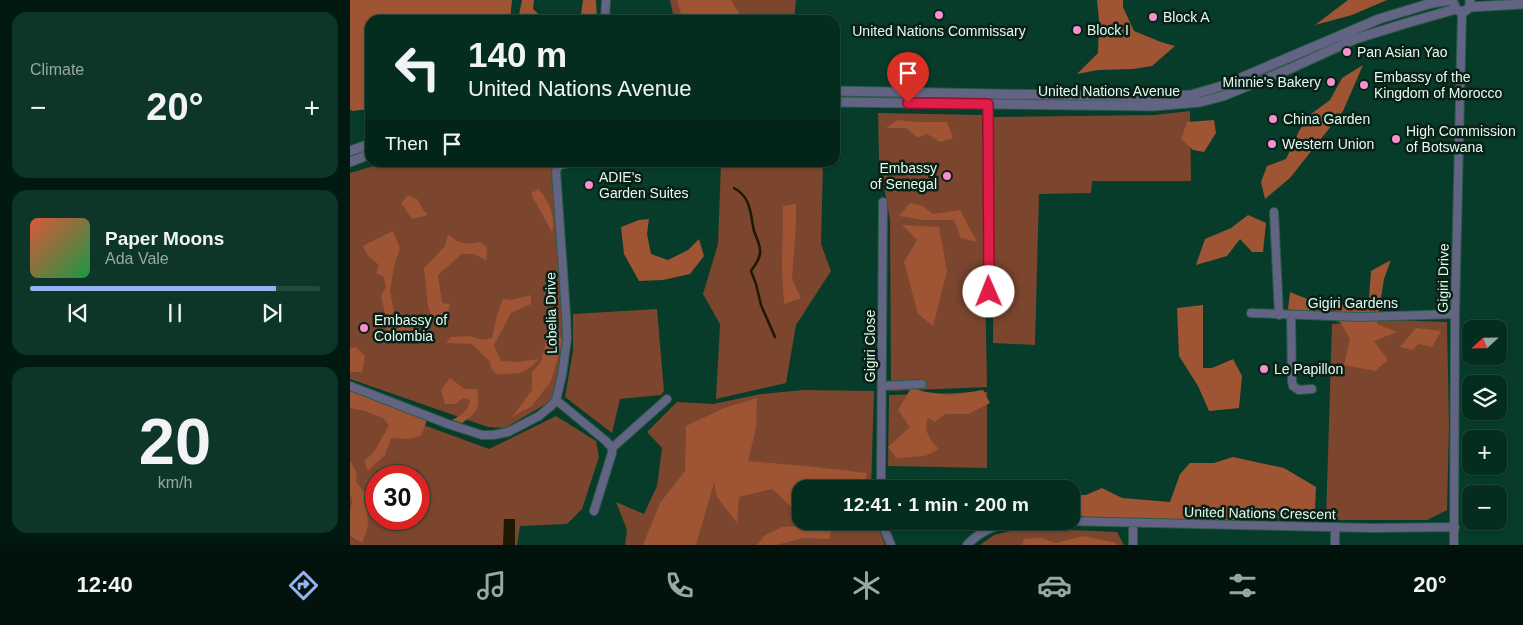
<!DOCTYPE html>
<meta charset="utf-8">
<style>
body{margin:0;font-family:Arial,sans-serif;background:#0d3528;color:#f1f3f6;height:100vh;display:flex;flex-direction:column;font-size:19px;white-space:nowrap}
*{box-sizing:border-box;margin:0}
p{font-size:16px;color:#97a8a4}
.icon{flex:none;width:28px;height:28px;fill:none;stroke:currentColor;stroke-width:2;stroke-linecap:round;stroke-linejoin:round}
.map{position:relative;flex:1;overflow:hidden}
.sheet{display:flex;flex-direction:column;gap:12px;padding:12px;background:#021911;width:350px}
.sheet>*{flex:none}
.guide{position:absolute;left:15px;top:15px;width:475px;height:152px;border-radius:15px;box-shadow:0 1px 4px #0004,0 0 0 1px #25493d;background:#042d1f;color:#f1f3f6;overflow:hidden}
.needle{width:32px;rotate:248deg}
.buttons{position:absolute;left:1112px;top:320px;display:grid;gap:10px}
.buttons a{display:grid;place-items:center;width:45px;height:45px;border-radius:10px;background:#042d1f;box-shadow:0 1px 4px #0004,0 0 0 1px #25493d;font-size:25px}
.speed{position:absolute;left:15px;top:465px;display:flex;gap:10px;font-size:25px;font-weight:700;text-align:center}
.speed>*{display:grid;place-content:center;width:65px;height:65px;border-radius:50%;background:#042d1f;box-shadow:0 1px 4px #0004,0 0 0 1px #25493d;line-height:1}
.speed .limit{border:8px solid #d22;background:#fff;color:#111}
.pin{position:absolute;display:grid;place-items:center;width:42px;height:42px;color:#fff;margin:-51px -21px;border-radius:50% 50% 50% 0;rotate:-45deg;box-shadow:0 0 5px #0007}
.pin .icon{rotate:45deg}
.me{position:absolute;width:55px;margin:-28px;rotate:359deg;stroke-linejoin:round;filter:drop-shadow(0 0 4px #0008)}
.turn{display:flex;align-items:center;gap:18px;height:105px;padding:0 20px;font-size:22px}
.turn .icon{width:65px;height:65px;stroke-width:2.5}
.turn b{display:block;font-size:35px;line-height:42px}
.then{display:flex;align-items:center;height:48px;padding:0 20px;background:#0003;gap:10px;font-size:19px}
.big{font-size:38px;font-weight:700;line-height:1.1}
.sheet .tile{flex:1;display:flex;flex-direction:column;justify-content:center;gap:8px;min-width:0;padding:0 18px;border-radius:15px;background:#0d3528}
.sheet .dial{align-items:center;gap:0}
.dial b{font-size:65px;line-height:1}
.song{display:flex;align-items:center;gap:15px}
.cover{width:60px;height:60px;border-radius:8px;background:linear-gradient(135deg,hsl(10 70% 55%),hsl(140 70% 35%))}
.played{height:5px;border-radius:2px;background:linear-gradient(90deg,#95b2f1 85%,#25493d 85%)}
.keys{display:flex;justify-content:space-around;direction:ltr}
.heat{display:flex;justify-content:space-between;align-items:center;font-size:28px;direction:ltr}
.trip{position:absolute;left:442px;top:480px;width:288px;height:50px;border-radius:15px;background:#042d1f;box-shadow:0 1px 4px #0004,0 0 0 1px #25493d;font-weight:700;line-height:50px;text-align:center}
.menu{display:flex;height:80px;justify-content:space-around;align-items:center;background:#02120c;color:#97a8a4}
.menu .icon{width:35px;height:35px}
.menu .selected{color:#95b2f1}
.menu b{font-size:22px;color:#f1f3f6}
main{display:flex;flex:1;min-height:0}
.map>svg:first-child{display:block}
.green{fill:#7b452e;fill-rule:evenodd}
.forest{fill:#9f5434}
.water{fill:#1d1a01}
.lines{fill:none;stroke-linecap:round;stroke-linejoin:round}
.stream{stroke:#1d1a01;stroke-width:2.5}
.minor-casing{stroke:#295b49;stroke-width:10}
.tertiary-casing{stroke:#295b49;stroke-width:11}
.minor{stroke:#636383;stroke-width:8}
.tertiary{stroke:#636383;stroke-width:9}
.route-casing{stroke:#92132f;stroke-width:12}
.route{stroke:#e11d48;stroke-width:9}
.poi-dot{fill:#f690cf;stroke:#0a1f16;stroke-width:2}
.labels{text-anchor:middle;stroke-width:5;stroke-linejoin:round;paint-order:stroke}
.poi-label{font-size:14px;fill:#e2fcee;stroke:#0a1f16;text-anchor:start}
.street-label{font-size:14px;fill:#e2fcee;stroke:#0a1f16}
</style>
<main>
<section class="sheet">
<div class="tile"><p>Climate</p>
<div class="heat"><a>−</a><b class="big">20°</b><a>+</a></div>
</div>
<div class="tile">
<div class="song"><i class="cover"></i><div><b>Paper Moons</b><p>Ada Vale</p></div></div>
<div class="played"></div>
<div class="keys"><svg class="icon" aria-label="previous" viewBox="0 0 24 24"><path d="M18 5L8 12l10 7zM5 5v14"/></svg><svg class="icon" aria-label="pause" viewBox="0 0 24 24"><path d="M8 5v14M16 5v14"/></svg><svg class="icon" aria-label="next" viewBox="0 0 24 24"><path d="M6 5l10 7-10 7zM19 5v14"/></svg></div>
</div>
<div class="tile dial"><b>20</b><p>km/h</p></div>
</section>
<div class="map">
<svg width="1173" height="545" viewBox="0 0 1173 545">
<rect width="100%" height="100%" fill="#063c29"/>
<path class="green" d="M320 0H446L444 20H327L323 14Z
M840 111 841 181H742L741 193 689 194 685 345 643 343 644 117 804 115Z
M528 113 632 115 637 387 541 391 540 220 529 158Z
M38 162 204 163 214 337 203 400 155 428 138 427 0 379V173Z
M371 163H473L471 244 481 271 446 325 436 383 366 399 370 324 353 294 368 244Z
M307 309 314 391 311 395 270 399 262 433 215 397 223 351V314Z
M1041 320 1097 322 1099 426 1097 510 1077 520H976L982 324Z
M454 390 524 391 521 489H451V521H526L535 545H275L277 530 266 502 294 514 307 486 312 448 297 432 327 402 363 404 411 394Z
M637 392V468L538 466 539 395Z
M0 398 139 449 206 416 246 441 249 457 232 509 217 524 170 526 167 545H0ZM26 476H69V519H26Z
M673 528 767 532 774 545H630L644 535Z"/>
<path class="forest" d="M0 0H162L160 20H20V109L2 111 0 109Z
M172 0H184L183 9 195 20H168Z
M233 0H246L247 20H213L231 14Z
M327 0H381L393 20H337L331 14Z
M747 0H773V7L784 31 811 42 825 46 802 66 783 69 748 70 727 74 748 53 749 20Z
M998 0H1037L1002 15 965 25Z
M1013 65 993 111 940 178 915 199 911 182 917 166 936 159 949 131 961 114 980 100 992 78Z
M547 120 567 122H597L603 138 590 142 577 134 568 138 556 128H536Z
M864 120 866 133 854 152 843 150 831 139 837 122Z
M189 189C199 202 206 216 202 233 196 219 187 207 181 193Z
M58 195 67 199 72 208 78 215 62 219 51 203Z
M560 203 573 206 583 214 610 210 627 242 611 238 604 220H573L549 216Z
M446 204V225L442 279 451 298 434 304 432 269 433 206Z
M898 215 916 223 913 252H902L890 239 877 256 846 265 855 239 881 228Z
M299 219 297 234 301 254 318 260 338 250 349 239 354 256 340 274 313 280 289 281 274 254 271 227 289 220Z
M552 225 589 227 597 271 583 326 568 314 554 262 567 240Z
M43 231 50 248 44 266 40 291 45 318H50L62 324 65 331 43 333 36 329 35 313 31 296 36 287 33 276 26 273 29 265 18 256 13 246Z
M98 234C109 245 116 244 130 242L137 247 136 260 124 254H112L88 275 92 303 100 304 97 315 91 323 83 321 78 306 74 268 95 246Z
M1041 260 1034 279 1027 324 1047 332 1024 341 1038 360 1025 371 994 365 1000 339 990 322 938 309 940 292C970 305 988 310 1019 298L1021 271Z
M181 295V304L161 313 144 345 151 361 167 362 189 359C184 364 179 370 172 372 166 374 155 373 147 375L141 368 140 362 122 344 96 343 101 337 119 336 133 340 142 338 147 315 153 299 162 300Z
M853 305V368H862L883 359 892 376 889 408 859 411 848 386 829 356 827 308Z
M203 325 213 341 201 381 182 406 162 417 182 390V372L191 362 196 341Z
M1066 328 1091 331 1082 347 1069 344 1062 350 1050 347Z
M6 347 15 356 12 372H0V348Z
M100 378 115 389H127C130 409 128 411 112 423L102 420C111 415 118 411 120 400L113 398 105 404H95L91 390Z
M561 388 576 392 601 395 633 390 640 403 619 414H595L585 422 578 418C573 431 580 440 589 449L575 456 546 458 538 447 560 427 548 410Z
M0 391 77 420 71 436 59 439 41 438 35 455 18 471 14 461 24 452 39 425 33 418 15 411 0 408Z
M407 398 406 428 398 461 457 466 517 473 514 489H451V510L446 511 422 489 389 497 387 523 367 497 364 483 346 545H293L310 503 335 471 336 426 374 408Z
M883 457 934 468 966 487 965 511 930 518 880 521 740 518 721 513V495H736L752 488 772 498 820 502 830 474 840 463H864Z
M0 462H1L7 474 6 482 16 494 18 527 12 543 0 536V515L2 501 0 493Z
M481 525 480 539 454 538 426 545H407L415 535 432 527Z
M733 536 766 543 767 545H672L674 539 691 538 706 543Z"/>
<path class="water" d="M154 519H165V545H153Z"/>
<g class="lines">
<path class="stream" d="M384 188C402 198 400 214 404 231 406 237 410 244 410 250 411 258 405 265 401 271L406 284 411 305 425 337"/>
<g class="minor-casing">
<path id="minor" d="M255 20 256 0
M638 104 639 292
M924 212 929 315
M901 313 1010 317 1105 314
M941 315 942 381 943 386 949 390 962 389
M0 386 98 424 132 435H143L158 432 189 416 201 406 206 400 212 375 217 339 216 314 206 171 209 165 225 162
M532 386 572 384
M206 400 256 441 262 448V453L244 511
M262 448 317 399
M531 489 533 202
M532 521 533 526 541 545
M715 521 1024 528 1105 527
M617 545C630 531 647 524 666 521
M783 545V524
M985 545V527
M1104 545 1105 314 1112 12"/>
</g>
<g class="tertiary-casing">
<path id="tertiary" d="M1104 4C1105 10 1109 12 1115 11L1120 7V0
M1120 7 1173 4
M485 91 809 97 841 95 872 86 1029 19 1082 3 1100 0
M485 102 804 106 850 102 873 96 937 70 1005 39 1060 22 1106 9
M0 151 20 144
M0 162 20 154"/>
</g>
<use href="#minor" class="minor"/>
<use href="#tertiary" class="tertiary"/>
</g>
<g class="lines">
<g class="route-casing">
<path id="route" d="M558 103 638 104 639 292"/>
</g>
<use href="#route" class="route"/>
</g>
<g class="poi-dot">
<circle cx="589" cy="15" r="5"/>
<circle cx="803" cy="17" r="5"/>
<circle cx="727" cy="30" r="5"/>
<circle cx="997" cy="52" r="5"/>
<circle cx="981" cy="82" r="5"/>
<circle cx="1014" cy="85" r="5"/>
<circle cx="923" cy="119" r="5"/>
<circle cx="1046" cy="139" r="5"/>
<circle cx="922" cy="144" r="5"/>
<circle cx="597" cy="176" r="5"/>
<circle cx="239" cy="185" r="5"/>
<circle cx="14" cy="328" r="5"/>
<circle cx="914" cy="369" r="5"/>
</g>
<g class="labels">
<g class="poi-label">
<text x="813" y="22">Block A</text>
<text x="737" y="35">Block I</text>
<text x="589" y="36" text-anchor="middle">United Nations Commissary</text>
<text x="1007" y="57">Pan Asian Yao</text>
<text x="1024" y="82">Embassy of the<tspan x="1024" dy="16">Kingdom of Morocco</tspan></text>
<text x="971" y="87" text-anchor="end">Minnie's Bakery</text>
<text x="933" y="124">China Garden</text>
<text x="1056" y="136">High Commission<tspan x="1056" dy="16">of Botswana</tspan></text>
<text x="932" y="149">Western Union</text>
<text x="587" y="173" text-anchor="end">Embassy<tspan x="587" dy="16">of Senegal</tspan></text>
<text x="249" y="182">ADIE's<tspan x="249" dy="16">Garden Suites</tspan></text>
<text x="24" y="325">Embassy of<tspan x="24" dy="16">Colombia</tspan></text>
<text x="924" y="374">Le Papillon</text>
</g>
<g class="street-label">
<text x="759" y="96">United Nations Avenue</text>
<text transform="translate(1093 278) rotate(-89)" y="5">Gigiri Drive</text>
<text x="1003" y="308">Gigiri Gardens</text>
<text transform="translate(201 313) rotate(-91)" y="5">Lobelia Drive</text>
<text transform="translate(520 346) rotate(-90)" y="5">Gigiri Close</text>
<text transform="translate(910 513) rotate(1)" y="5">United Nations Crescent</text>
</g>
</g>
</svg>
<div class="buttons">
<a><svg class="needle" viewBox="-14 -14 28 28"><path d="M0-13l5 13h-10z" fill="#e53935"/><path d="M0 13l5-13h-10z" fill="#97a8a4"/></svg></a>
<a><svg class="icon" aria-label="layers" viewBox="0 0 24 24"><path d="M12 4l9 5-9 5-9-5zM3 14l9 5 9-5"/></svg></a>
<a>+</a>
<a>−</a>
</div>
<div class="speed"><div class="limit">30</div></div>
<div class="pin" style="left:558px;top:103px;background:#d93025"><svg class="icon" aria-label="arrive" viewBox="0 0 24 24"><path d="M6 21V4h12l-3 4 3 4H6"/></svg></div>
<svg class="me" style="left:639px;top:292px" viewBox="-20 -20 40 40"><circle r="19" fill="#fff"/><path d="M0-13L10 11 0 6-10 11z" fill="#e11d48"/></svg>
<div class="trip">12:41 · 1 min · 200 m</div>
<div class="guide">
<div class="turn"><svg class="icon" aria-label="left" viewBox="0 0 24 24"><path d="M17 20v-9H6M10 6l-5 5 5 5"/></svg><div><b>140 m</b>United Nations Avenue</div></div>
<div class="then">Then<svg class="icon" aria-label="arrive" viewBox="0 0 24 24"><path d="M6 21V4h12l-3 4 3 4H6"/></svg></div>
</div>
</div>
</main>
<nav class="menu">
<b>12:40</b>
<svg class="icon selected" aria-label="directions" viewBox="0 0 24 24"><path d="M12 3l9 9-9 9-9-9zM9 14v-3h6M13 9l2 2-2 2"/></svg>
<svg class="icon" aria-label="music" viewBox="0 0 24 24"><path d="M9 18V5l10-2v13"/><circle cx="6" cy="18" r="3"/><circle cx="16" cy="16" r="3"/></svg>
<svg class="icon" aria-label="phone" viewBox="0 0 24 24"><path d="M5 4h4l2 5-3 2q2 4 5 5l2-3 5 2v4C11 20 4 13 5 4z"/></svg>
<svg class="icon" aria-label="climate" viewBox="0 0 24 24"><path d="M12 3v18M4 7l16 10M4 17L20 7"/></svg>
<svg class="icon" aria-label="car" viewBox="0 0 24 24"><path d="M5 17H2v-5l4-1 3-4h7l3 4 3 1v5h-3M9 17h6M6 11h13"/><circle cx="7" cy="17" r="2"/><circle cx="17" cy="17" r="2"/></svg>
<svg class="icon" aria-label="filters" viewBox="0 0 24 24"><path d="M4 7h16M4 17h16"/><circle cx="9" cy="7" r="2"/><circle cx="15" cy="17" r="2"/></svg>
<b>20°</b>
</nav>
